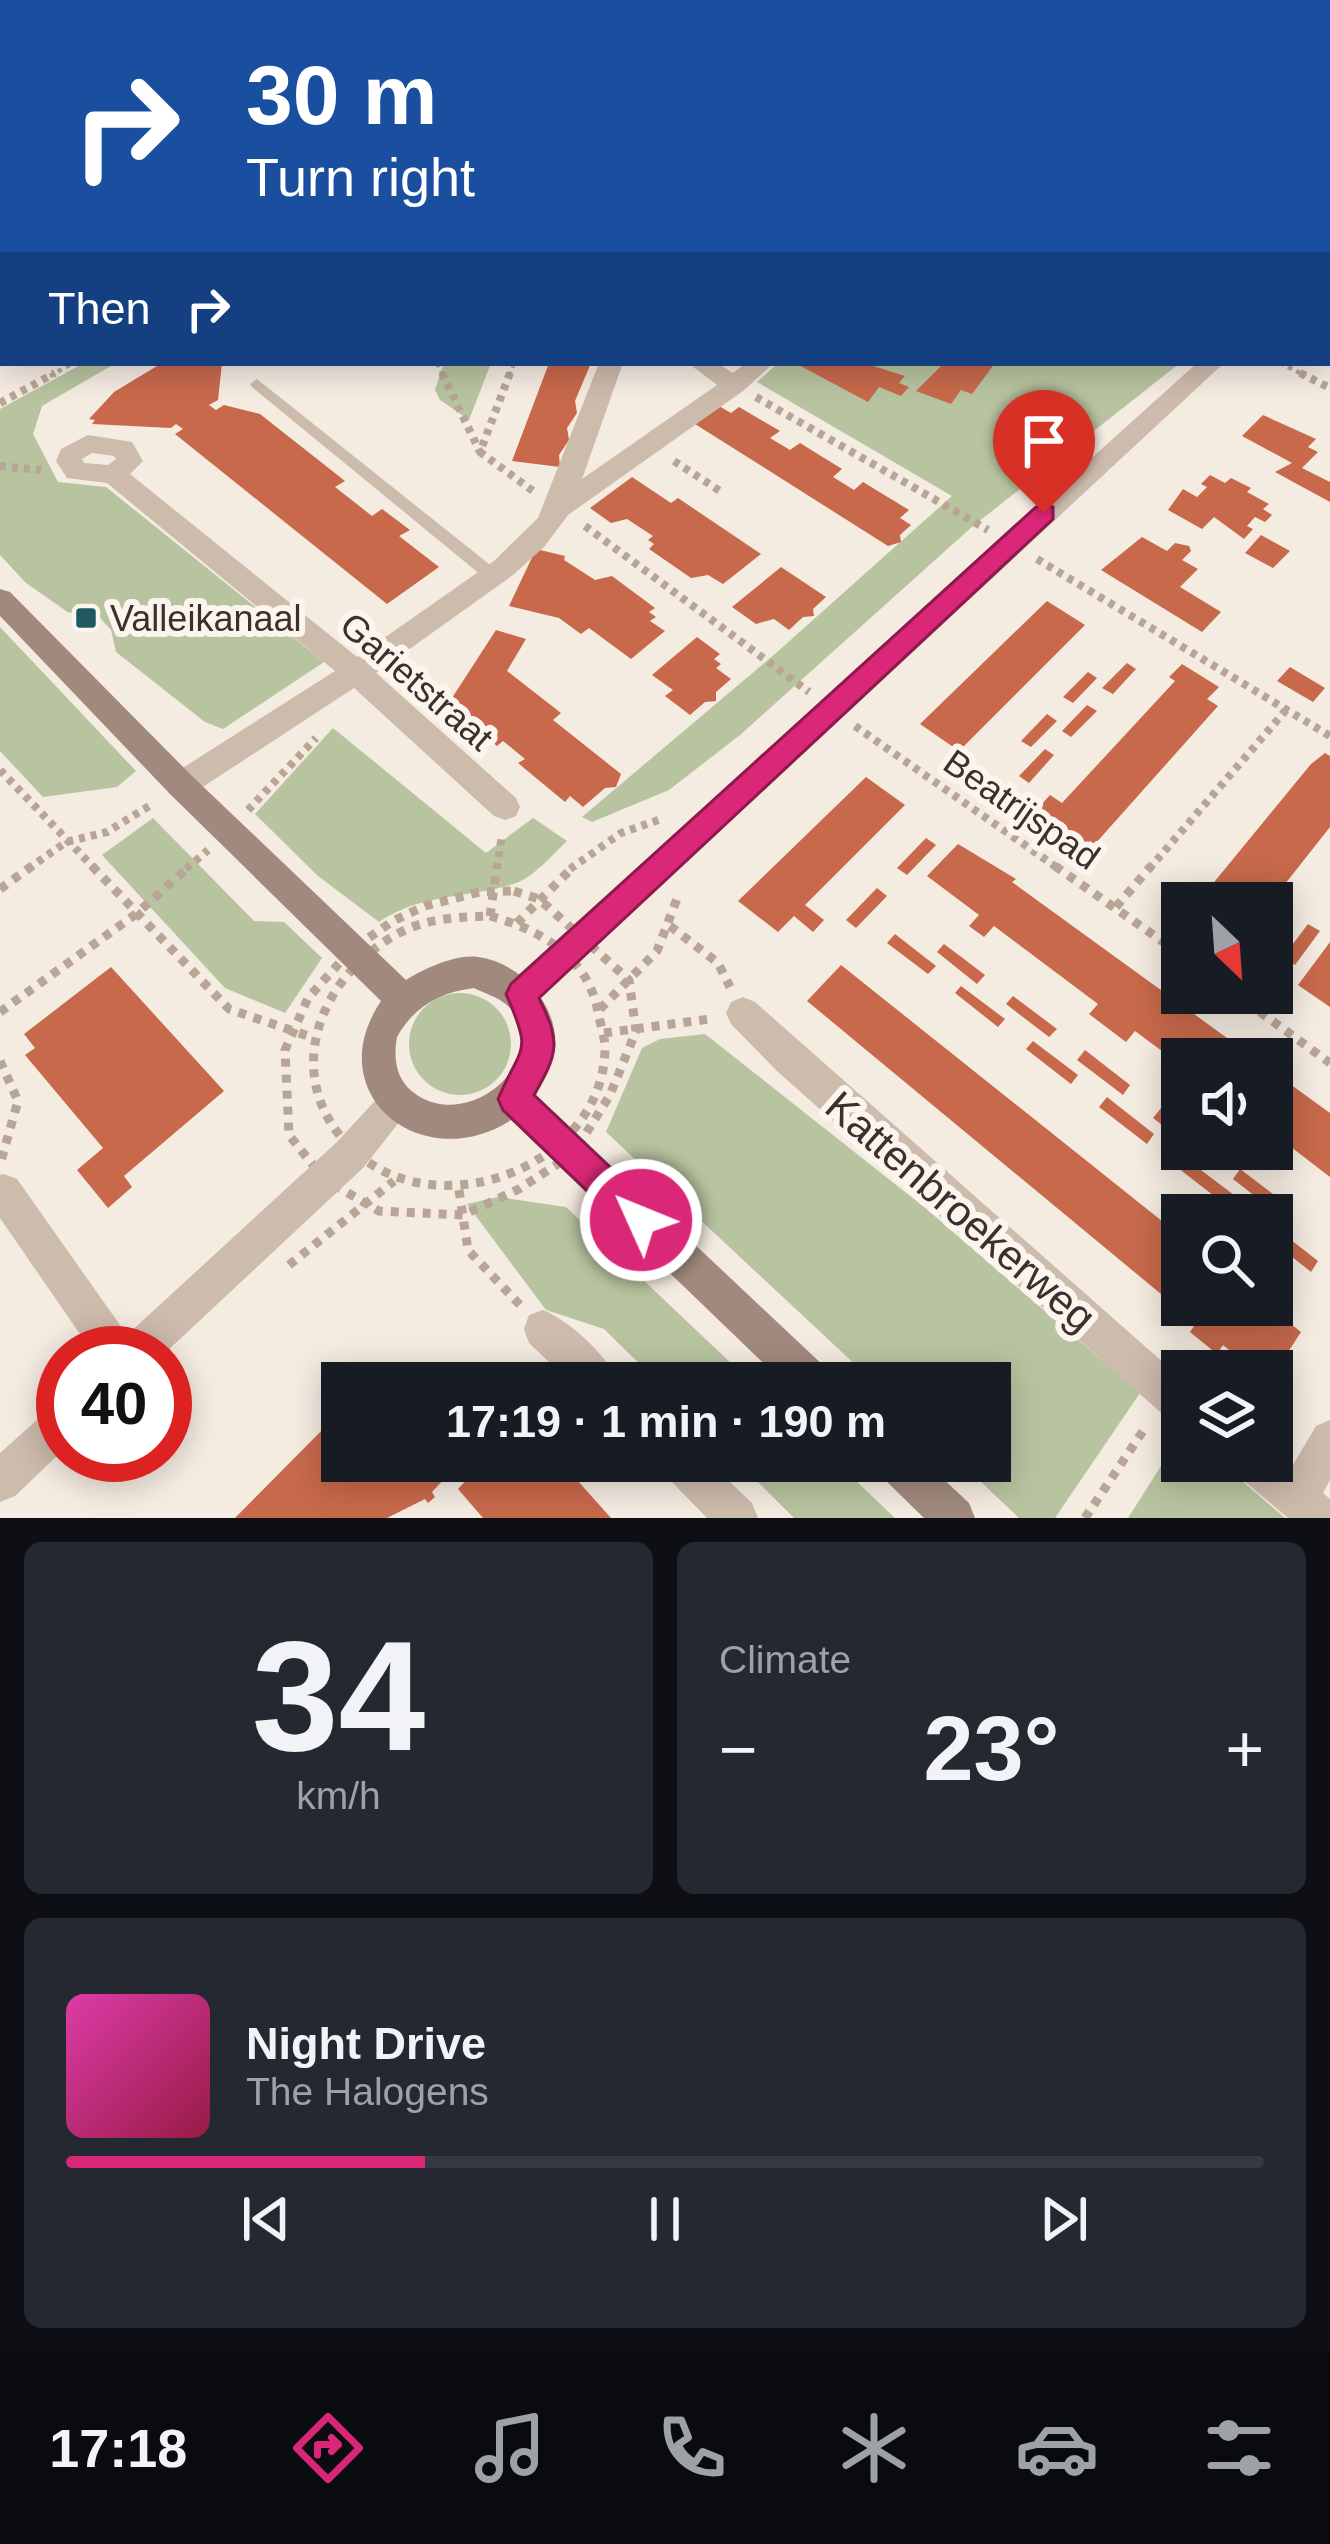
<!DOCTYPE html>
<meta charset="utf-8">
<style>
body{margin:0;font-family:Arial,sans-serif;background:#242831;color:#f1f3f6;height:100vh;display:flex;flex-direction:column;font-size:45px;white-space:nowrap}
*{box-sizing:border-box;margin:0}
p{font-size:39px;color:#9ea1a6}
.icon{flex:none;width:66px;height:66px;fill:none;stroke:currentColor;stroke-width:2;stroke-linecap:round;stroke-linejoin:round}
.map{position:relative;height:1518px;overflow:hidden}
.drawer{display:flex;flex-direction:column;gap:24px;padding:24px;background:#0d0f14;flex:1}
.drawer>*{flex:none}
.hud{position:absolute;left:0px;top:0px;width:1332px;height:366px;box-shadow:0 6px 30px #0003;background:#1a4fa0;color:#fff;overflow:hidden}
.needle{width:78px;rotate:155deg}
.buttons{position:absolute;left:1161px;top:882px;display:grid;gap:24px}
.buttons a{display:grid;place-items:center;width:132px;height:132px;border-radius:0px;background:#171b24;box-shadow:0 6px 30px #0003;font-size:60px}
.speed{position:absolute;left:36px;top:1326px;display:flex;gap:24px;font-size:60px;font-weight:700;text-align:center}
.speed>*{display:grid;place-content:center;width:156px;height:156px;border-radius:50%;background:#171b24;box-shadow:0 6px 30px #0003;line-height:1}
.speed .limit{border:18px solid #d22;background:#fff;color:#111}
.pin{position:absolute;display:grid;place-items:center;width:102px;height:102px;color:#fff;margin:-123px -51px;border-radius:50% 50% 50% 0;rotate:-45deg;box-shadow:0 0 12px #0007}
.pin .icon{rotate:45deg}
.me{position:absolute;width:132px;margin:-66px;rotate:314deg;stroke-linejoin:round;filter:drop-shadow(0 0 9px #0008)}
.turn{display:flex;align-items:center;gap:42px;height:252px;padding:0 48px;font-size:54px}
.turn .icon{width:156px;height:156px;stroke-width:2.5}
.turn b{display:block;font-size:84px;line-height:102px}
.then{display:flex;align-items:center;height:114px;padding:0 48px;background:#0003;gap:24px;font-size:45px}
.big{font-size:90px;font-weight:800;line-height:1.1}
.drawer .tile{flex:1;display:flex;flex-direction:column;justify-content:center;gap:18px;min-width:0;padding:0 42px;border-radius:18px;background:#242831}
.drawer .dial{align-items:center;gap:0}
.dial b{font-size:156px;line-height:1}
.song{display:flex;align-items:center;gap:36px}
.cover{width:144px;height:144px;border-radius:18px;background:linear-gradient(135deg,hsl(320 70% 55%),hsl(340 70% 35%))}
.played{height:12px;border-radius:6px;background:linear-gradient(90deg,#db2777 30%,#363941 30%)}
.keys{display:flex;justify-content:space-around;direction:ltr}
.heat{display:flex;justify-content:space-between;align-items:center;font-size:66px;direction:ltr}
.drawer .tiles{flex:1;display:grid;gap:24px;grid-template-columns:1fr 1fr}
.tile:last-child{grid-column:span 2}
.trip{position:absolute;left:321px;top:1362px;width:690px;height:120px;border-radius:0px;background:#171b24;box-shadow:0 6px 30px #0003;font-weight:800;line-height:120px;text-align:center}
.tabs{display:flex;height:192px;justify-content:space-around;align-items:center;background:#090b0e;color:#9ea1a6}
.tabs .icon{width:84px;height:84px}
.tabs .on{color:#db2777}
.tabs b{font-size:54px;color:#f1f3f6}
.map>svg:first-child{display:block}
.green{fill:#b8c4a0}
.building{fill:#c8694b}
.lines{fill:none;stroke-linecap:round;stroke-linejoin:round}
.path-far2{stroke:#b9a596;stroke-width:4.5;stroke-dasharray:4.5 4.5;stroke-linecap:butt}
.path-far1{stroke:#b9a596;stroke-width:8;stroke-dasharray:6 6;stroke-linecap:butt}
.path{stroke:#b9a596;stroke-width:9;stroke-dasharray:8 8;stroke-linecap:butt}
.lane{fill:#cdbbac;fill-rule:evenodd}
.street{fill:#cdbbac;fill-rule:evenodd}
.secondary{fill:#a18a7d;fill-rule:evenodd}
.primary{fill:#7d675c;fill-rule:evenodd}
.route{fill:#db2777;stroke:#8e194d;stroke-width:3}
.poi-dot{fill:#1f5a5e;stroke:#fbf5ee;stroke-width:4.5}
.labels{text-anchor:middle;stroke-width:12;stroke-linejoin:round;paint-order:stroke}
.poi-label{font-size:36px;fill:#3b302b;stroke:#fbf5ee;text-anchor:start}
.street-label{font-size:36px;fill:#3b302b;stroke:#fbf5ee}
.near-street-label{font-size:42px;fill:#3b302b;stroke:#fbf5ee}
</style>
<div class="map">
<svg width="1330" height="1518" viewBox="0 0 1330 1518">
<rect width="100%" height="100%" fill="#f4ebe1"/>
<path class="green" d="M84 363H116L42 406 33 434 58 482 106 487 324 662 223 729 205 722 116 652 111 630 90 607 69 613 26 583 0 555V409Z
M444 363H491L469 420 440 400 435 390Z
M778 363H1180L973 526 740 735 669 790 592 822 582 817 776 653 952 496 757 382Z
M0 627 136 771 117 787 43 797 0 751Z
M333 728 486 853 533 818 567 841C553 854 534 877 516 883 468 899 423 892 379 922L318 876 255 814Z
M153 818 254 921 284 922 322 958 285 1013 225 988 102 855Z
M409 1044a51 51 0 1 1 102 0a51 51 0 1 1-102 0Z
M705 1034 924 1207 1140 1393 1055 1518H1019L959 1461H990V1383H875L606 1132 642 1048 660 1039Z
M498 1197 566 1207 752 1383H659L604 1329 546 1310 467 1204Z
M1182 1433V1461H1219L1285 1518H1128Z
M737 1461H835L895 1518H794Z"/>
<path class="building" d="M162 363H222L218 400 209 405 216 410 224 405 260 414 345 481 335 487 372 516 382 509 410 530 399 536 439 567 387 604 175 434 183 429 176 424 171 428 92 424 95 420 89 419 114 392Z
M549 363H591L575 401 577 413 567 428 569 440 559 455 560 467 512 461Z
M795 363H864L905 376 899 383 909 387 901 396 879 387 868 402Z
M995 363 972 394 961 390 951 404 916 391 944 363Z
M719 406 731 413 739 407 780 431 770 438 790 450 800 443 842 469 833 477 854 490 863 482 909 510 900 518 911 525 900 535 901 542 888 546 695 424Z
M1263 415 1316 439 1308 447 1318 452 1302 468 1330 482V502L1275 472 1292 463 1242 436Z
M1210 475 1225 483 1231 478 1251 488 1247 492 1269 504 1263 509 1272 515 1265 522 1255 517 1247 526 1253 529 1244 539 1214 517 1202 529 1168 510 1183 489 1197 497 1207 487 1201 484Z
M632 477 671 503 678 498 761 554 723 584 708 575 691 578 649 549 654 544 648 540 653 536 627 519 611 523 590 508Z
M1261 535 1290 551 1273 568 1245 553Z
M1142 537 1167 551 1175 543 1189 546 1191 551 1182 560 1198 569 1180 587 1221 612 1202 632 1101 570Z
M536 549 565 556 564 560 595 580 612 576 655 608 649 612 656 617 650 621 665 631 631 659 589 628 581 634 559 618 509 606Z
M781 567 826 597 813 609 814 616 803 617 789 630 774 619 756 624 732 607Z
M1047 601 1085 625 959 751 920 724Z
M496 630 526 639 507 671 561 713 553 720 621 774 616 787 605 788 583 807 570 796 565 802 518 763 525 759 503 741 497 746 476 729 463 738 439 718Z
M697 637 720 654 714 659 721 664 716 668 731 679 716 692V701L705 702 690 715 665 696 673 690 652 675Z
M1127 663 1136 669 1113 694 1102 688Z
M1182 664 1219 687 1207 699 1218 706 1095 844 1090 841 1073 860 1047 842 1052 836 1028 819 1050 795 1062 803 1175 681 1169 677Z
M1290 667 1325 688 1313 702 1277 681Z
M1088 672 1097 678 1073 703 1063 697Z
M1087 705 1097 711 1071 737 1062 731Z
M1047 714 1057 721 1031 747 1021 741Z
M1045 749 1054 755 1029 783 1019 776Z
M1325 753 1330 756V827L1270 903H1197L1311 764Z
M866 777 905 805 805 905 824 920 813 932 794 916 778 932 738 901Z
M926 838 936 845 907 875 897 868Z
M958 844 1016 879 1012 882 1256 1059H1182V1066L1135 1031 1126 1042 1089 1014 1098 1004 994 926 984 937 969 926 979 915 927 876Z
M877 888 887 896 856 928 846 920Z
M1308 924 1320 931 1295 965 1283 957Z
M895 934 936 966 928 974 887 943Z
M1330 942V1007L1298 985Z
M944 944 964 959 985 975 977 984 937 952Z
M841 965 1182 1237V1305H1267L1301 1332 1272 1377V1371H1255L1223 1345 1217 1354 1190 1332 1196 1323 807 1001Z
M111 967 224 1091 124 1176 132 1187 108 1208 77 1170 103 1148 25 1055 35 1048 24 1034Z
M961 986 1005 1019 998 1027 955 993Z
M1013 996 1057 1029 1049 1037 1006 1004Z
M1033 1041 1078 1075 1071 1084 1026 1049Z
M1085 1050 1130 1085 1123 1095 1077 1060Z
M1272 1071 1330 1113V1177L1291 1147 1278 1165 1257 1149H1272Z
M1107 1097 1154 1134 1147 1144 1099 1107Z
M1161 1108 1182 1124V1140L1153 1118Z
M1185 1158 1234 1195 1227 1206 1178 1168Z
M1240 1169 1290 1207 1283 1218 1233 1179Z
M1272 1225 1318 1261 1311 1272 1272 1241Z
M342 1410V1461H461L432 1492 435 1497 428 1503 425 1499 387 1518H235Z
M484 1461H560L611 1518H483L458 1489Z"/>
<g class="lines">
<path class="path-far2" d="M174 0 179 3
M838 0 845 3
M1087 0 1094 3
M68 3 73 0
M751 3 756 0
M789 3 795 0
M984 3 1009 0
M437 363 443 376
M1280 363 1306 376
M50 376 73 363
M509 376 514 363"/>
<path class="path-far1" d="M442 373 480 452
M510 373 480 452 533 491
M1300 373 1330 388
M756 397 988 530
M0 403 55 373
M674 461 723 493
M0 466 41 470
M585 526 809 692
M1037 559 1330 736
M855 726 1059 869
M0 770 95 869
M248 810 316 738
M28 869 66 842 107 832 154 803
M186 869 208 850
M497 869 502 835
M570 869 621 833 664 818
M1149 869 1286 710"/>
<path class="path" d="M92 866 229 1009 314 1038
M1055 866 1182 955
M0 889 32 866
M514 891 539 899 629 980 636 1031 610 1095 573 1154 519 1189 463 1215 379 1211 324 1179 289 1135 285 1050 308 998 351 950 393 921 425 906 479 892Z
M1116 907 1151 866
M490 916C541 930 588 957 598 1012 600 1024 605 1037 605 1048 604 1167 436 1230 352 1149 279 1078 318 975 401 932 428 918 460 917 490 916Z
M490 916 497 866
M517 923 574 866
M670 926 718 963 730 987
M1234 993 1330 1063
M600 1009 657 951 677 899
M0 1012 136 914 190 866
M604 1033 710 1019
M0 1061 18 1101 1 1161
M459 1190 468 1250 520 1305
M289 1265 394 1181
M1085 1518 1147 1425"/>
<path class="lane" d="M1330 30V37H1329V30Z
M257 379 499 572 501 576 499 580H487L252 387 250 384Z"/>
<path class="street" d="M281 0H302L304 3H283Z
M1162 0H1184L1186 3H1164Z
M1329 69H1330V82H1329Z
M3 153V166L0 167V154Z
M1330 251V266H1329V252Z
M599 363H623L582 479 717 385 688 363H717L733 373 746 363H774L743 391 568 515 544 547 513 575 376 673 516 798 520 807 516 816 505 820 494 816 354 688 192 794 181 798 170 794 166 785 170 776 335 671 107 483 67 478 56 461 61 449 88 435 132 442 143 461 130 474 357 657 494 561 538 518ZM92 453 114 456 116 459 108 465 84 463 82 459Z
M1197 363H1224L533 1005 521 1009 509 1005 504 994 509 983Z
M743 997 755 1002 1182 1379V1425L1168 1419 777 1071 731 1024 726 1013 731 1002Z
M397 1085 409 1090 415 1102 363 1168 165 1353H93L0 1218V1175L4 1174 17 1179 127 1335 337 1142 385 1090Z
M543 1310C570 1321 608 1356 619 1383H571L529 1343 524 1329 529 1315Z
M63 1403V1450L15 1496 0 1502V1453L49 1409Z
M1330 1420V1480L1323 1493 1330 1499V1518H1288L1237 1475 1231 1461H1272V1452L1291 1468 1316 1426Z
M659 1461H708L752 1503 758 1518H707L665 1475Z"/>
<path class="secondary" d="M0 589 10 592 192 776 406 980C424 969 455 954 478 957 523 963 560 1008 555 1051 553 1067 543 1081 536 1095L827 1369 833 1383H784L511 1120C423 1177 318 1095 381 1001L170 794 0 616ZM474 988C484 993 500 998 508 1006 556 1052 475 1133 417 1095 396 1081 393 1060 397 1037 414 1006 441 992 474 988Z
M874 1461H924L969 1503 975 1518H924L880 1475Z"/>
<path class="primary" d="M0 180H3L0 194Z"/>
</g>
<path class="route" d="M1044 505 1053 507V519L539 998C561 1043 558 1052 534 1095L653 1208 658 1220 653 1231 641 1236 629 1231 503 1110 498 1099C522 1043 533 1055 506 994L511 984 1036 507Z"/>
<rect class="poi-dot" x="74" y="606" width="24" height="24" rx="6"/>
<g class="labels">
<g class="poi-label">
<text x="110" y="631">Valleikanaal</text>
</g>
<g class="street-label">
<text transform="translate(417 681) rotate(41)" y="13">Garietstraat</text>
<text transform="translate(1022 809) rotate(35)" y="13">Beatrijspad</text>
</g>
<g class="near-street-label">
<text transform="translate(961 1211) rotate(41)" y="15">Kattenbroekerweg</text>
</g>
</g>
</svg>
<div class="buttons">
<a><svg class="needle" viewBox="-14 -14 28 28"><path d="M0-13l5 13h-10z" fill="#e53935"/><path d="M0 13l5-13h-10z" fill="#9ea1a6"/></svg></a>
<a><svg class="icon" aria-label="sound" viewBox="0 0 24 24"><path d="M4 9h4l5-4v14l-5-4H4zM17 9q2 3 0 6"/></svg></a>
<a><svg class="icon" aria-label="search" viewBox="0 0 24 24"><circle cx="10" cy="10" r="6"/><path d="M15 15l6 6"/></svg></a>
<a><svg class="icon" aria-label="layers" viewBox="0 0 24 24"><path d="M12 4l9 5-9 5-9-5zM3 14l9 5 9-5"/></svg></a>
</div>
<div class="speed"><div class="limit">40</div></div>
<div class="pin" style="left:1044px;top:513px;background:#d93025"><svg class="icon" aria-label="arrive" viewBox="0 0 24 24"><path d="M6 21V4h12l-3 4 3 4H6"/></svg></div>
<svg class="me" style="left:641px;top:1220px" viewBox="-20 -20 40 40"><circle r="17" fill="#db2777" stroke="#fff" stroke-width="3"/><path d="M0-11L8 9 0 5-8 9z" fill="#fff"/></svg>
<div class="trip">17:19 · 1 min · 190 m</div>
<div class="hud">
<div class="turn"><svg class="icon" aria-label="right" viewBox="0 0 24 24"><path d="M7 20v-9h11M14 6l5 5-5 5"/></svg><div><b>30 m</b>Turn right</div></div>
<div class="then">Then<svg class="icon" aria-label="right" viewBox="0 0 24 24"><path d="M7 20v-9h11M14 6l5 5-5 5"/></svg></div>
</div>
</div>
<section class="drawer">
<div class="tiles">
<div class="tile dial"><b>34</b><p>km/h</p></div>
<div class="tile"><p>Climate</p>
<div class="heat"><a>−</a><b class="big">23°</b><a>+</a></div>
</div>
<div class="tile">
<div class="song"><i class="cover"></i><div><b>Night Drive</b><p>The Halogens</p></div></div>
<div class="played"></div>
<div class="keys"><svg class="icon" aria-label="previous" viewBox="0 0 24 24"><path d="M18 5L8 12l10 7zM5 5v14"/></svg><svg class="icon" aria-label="pause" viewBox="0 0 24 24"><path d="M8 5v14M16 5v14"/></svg><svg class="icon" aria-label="next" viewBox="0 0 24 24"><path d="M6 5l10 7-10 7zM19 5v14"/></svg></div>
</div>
</div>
</section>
<nav class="tabs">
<b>17:18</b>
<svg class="icon on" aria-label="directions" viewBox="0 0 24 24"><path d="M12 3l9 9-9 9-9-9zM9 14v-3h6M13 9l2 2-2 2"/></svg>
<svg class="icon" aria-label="music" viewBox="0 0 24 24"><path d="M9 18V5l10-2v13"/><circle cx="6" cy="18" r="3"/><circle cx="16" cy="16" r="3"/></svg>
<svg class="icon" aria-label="phone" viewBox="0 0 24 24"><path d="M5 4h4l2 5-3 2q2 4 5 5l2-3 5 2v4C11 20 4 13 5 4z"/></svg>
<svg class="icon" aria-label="climate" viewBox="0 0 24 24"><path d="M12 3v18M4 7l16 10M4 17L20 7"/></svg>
<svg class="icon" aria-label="car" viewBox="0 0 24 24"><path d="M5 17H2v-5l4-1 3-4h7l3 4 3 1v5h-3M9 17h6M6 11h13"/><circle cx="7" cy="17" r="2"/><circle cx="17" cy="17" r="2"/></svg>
<svg class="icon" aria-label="filters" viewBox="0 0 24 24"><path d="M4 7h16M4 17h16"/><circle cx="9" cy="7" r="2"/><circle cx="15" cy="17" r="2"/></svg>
</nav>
